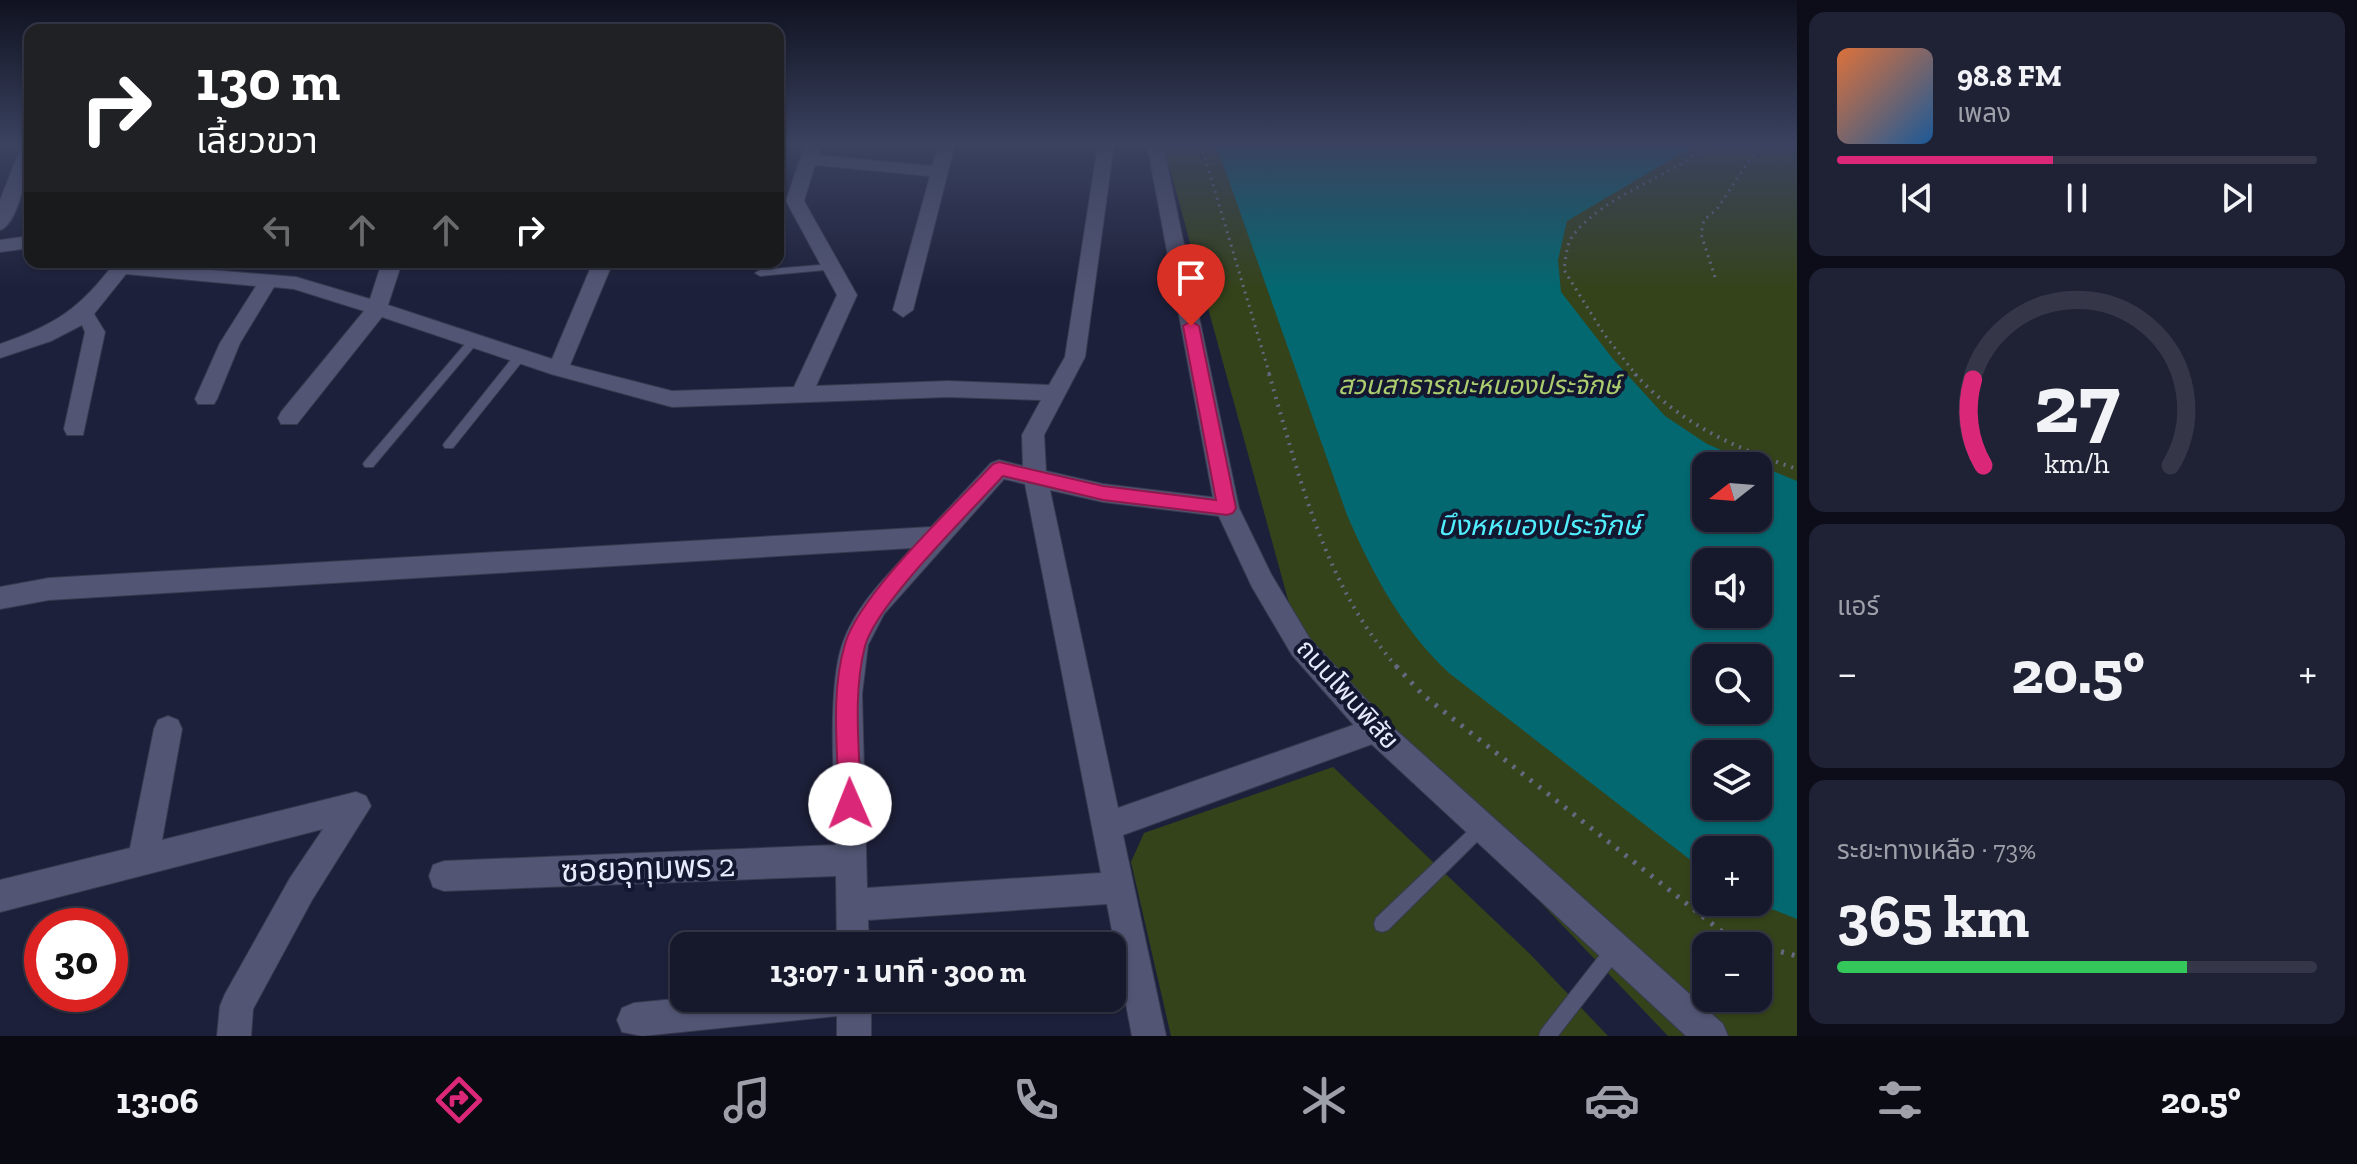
<!DOCTYPE html>
<html lang="th">
<meta charset="utf-8">
<style>
body{margin:0;font-family:"Zilla Slab","Noto Sans Thai",serif;background:#1f2134;color:#f1f3f6;height:100vh;display:flex;flex-direction:column;font-size:30px;white-space:nowrap}
*{box-sizing:border-box;margin:0}
p{font-size:26px;color:#9ea0a9}
.icon{flex:none;width:44px;height:44px;fill:none;stroke:currentColor;stroke-width:2;stroke-linecap:round;stroke-linejoin:round}
.map{position:relative;flex:1;overflow:hidden}
.drawer{display:flex;flex-direction:column;gap:12px;padding:12px;background:#0c0d18;width:560px}
.drawer>*{flex:none}
.banner{position:absolute;left:24px;top:24px;width:760px;height:244px;border-radius:16px;box-shadow:0 2px 6px #0004,0 0 0 2px #353748;background:#202124;color:#fff;overflow:hidden}
.needle{width:52px;rotate:253deg}
.controls{position:absolute;left:1692px;top:452px;display:grid;gap:16px}
.controls a{display:grid;place-items:center;width:80px;height:80px;border-radius:16px;background:#16182c;box-shadow:0 2px 6px #0004,0 0 0 2px #353748;font-size:40px}
.speed{position:absolute;left:24px;top:908px;display:flex;gap:16px;font-size:40px;font-weight:700;text-align:center}
.speed>*{display:grid;place-content:center;width:104px;height:104px;border-radius:50%;background:#16182c;box-shadow:0 2px 6px #0004,0 0 0 2px #353748;line-height:1}
.speed .limit{border:12px solid #d22;background:#fff;color:#111}
.pin{position:absolute;display:grid;place-items:center;width:68px;height:68px;color:#fff;margin:-82px -34px;border-radius:50% 50% 50% 0;rotate:-45deg;box-shadow:0 0 8px #0007}
.pin .icon{rotate:45deg}
.me{position:absolute;width:88px;margin:-44px;rotate:359deg;stroke-linejoin:round;filter:drop-shadow(0 0 6px #0008)}
.turn{display:flex;align-items:center;gap:28px;height:168px;padding:0 40px;font-size:36px}
.turn .icon{width:104px;height:104px;stroke-width:2.5}
.turn b{display:block;font-size:56px;line-height:68px}
.lanes{display:flex;align-items:center;height:76px;padding:0 40px;background:#0003;justify-content:center;gap:40px;direction:ltr}
.lanes .off{opacity:.35}
.big{font-size:60px;font-weight:700;line-height:1.1}
.drawer .card{flex:1;display:flex;flex-direction:column;justify-content:center;gap:12px;min-width:0;padding:0 28px;border-radius:16px;background:#1f2134}
.drawer .dial{align-items:center;gap:0}
.dial svg{height:208px;overflow:visible;fill:none;stroke:#353748;stroke-width:7;stroke-linecap:round;text-anchor:middle}
.dial text{fill:#f1f3f6;stroke:none}
.song{display:flex;align-items:center;gap:24px}
.cover{width:96px;height:96px;border-radius:12px;background:linear-gradient(135deg,hsl(20 70% 55%),hsl(210 70% 35%))}
.played{height:8px;border-radius:4px;background:linear-gradient(90deg,#db2777 45%,#353748 45%)}
.keys{display:flex;justify-content:space-around;direction:ltr}
.heat{display:flex;justify-content:space-between;align-items:center;font-size:44px;direction:ltr}
.charge{height:12px;border-radius:6px;background:linear-gradient(90deg,#34c759 73%,#353748 0)}
.trip{position:absolute;left:670px;top:932px;width:456px;height:80px;border-radius:16px;background:#16182c;box-shadow:0 2px 6px #0004,0 0 0 2px #353748;font-weight:700;line-height:80px;text-align:center}
.tab-bar{display:flex;height:128px;justify-content:space-around;align-items:center;background:#090a12;color:#9ea0a9}
.tab-bar .icon{width:56px;height:56px}
.tab-bar .selected{color:#db2777}
.tab-bar b{font-size:36px;color:#f1f3f6}
main{display:flex;flex:1;min-height:0}
.map>svg:first-child{display:block}
.green{fill:#35431b;fill-rule:evenodd}
.water{fill:#036870;fill-rule:evenodd}
.lines{fill:none;stroke-linecap:round;stroke-linejoin:round}
.service-casing{stroke:#393a50;stroke-width:2}
.minor-casing{stroke:#393a50;stroke-width:2}
.tertiary-casing{stroke:#393a50;stroke-width:2}
.path-far2{stroke:#65687f;stroke-width:3;stroke-dasharray:2 5;stroke-linecap:butt}
.path-far1{stroke:#65687f;stroke-width:4;stroke-dasharray:2 6;stroke-linecap:butt}
.path{stroke:#65687f;stroke-width:5;stroke-dasharray:3 8;stroke-linecap:butt}
.service{fill:#525674;fill-rule:evenodd}
.minor{fill:#525674;fill-rule:evenodd}
.tertiary{fill:#525674;fill-rule:evenodd}
.route{fill:#db2777;stroke:#8e194d;stroke-width:2}
.labels{text-anchor:middle;stroke-width:8;stroke-linejoin:round;paint-order:stroke}
.park-label{font-size:26px;font-style:italic;fill:#acce6e;stroke:#141730}
.street-label{font-size:26px;fill:#e7eafc;stroke:#141730}
.water-label{font-size:28px;font-style:italic;fill:#51eefe;stroke:#141730}
.near-street-label{font-size:32px;fill:#e7eafc;stroke:#141730}
</style>
<main>
<div class="map">
<svg width="1797" height="1036" viewBox="0 0 1797 1036">
<rect width="100%" height="100%" fill="#1d203a"/>
<path class="green" d="M1163 144H1797V1036H1668L1376 730 1301 647ZM1706 466H1758V518H1706ZM1706 562H1758V614H1706ZM1706 658H1758V710H1706ZM1706 754H1758V806H1706ZM1706 850H1758V902H1706ZM1706 946H1758V998H1706Z
M1333 767 1531 955 1608 1036H1171L1131 862 1144 833Z"/>
<path class="water" d="M1216 144H1697L1567 221 1558 260 1561 292 1613 359 1665 416 1707 444 1797 481V919L1754 902H1758V850H1706V872L1449 673C1401 628 1373 574 1347 515ZM1706 466H1758V518H1706ZM1758 562V614H1706V562ZM1758 658V710H1706V658ZM1706 754H1758V806H1706Z"/>
<g class="lines">
<g class="service-casing">
<path id="service" d="M833 264 836 265V269L760 276 755 273 760 270Z
M475 336 479 337 480 339 479 341 373 467H365L363 464 365 461 471 337Z
M521 351 526 355 525 358 453 448H445L443 445 445 442 517 352Z
M1482 820 1487 822 1489 827 1487 832 1388 930 1382 932 1376 930 1374 924 1376 918 1477 822Z
M1615 941 1621 943 1623 949 1621 955 1558 1036H1539L1541 1030 1609 943Z"/>
</g>
<g class="minor-casing">
<path id="minor" d="M30 144C30 162 19 225 0 230V200L22 145Z
M805 144H821L818 155 932 166 939 144H955L913 310 903 317 893 310 930 176 815 165 804 201 857 295 816 386 948 381 1049 385 1065 357 1098 144H1114L1085 357 1044 435 1046 471 1103 484 1227 499 1235 501 1239 508 1235 515 1227 517 1103 502 1050 490 1118 808 1376 717 1386 721 1390 730 1386 739 1123 835 1166 1036H1132L1107 904 868 920 869 946H837L836 876 444 891 433 887 429 876 433 865 444 861 836 845C835 792 826 689 843 642 857 604 886 577 912 548L49 600 0 609V587L49 578 931 527 991 463 999 460 1023 466 1022 435 1041 400 948 397 672 407 551 374 382 317 297 424H281L278 418 281 412 364 311 294 289 274 287 240 343 217 399 214 404H198L195 399 220 343 256 286 126 274 94 314 105 332 83 435H67L64 429 85 332 82 325 51 341 0 358V344C55 325 80 309 115 262L296 277 370 299 382 262H402L388 305 552 359 593 262H613L570 365 672 391 794 387 837 295 786 201ZM1004 479 1025 484 1101 873 867 888 862 694 868 645 884 614Z
M30 236V248L0 252V240Z
M168 716 178 720 182 729 162 840 356 792 366 796 371 806 312 900 253 1009 251 1036H217L220 1006 225 994 290 878 323 829 0 912V880L130 848 154 729 158 720Z
M685 998H871V1036H837V1016L642 1036 622 1032 617 1020 622 1008 634 1003Z"/>
</g>
<g class="tertiary-casing">
<path id="tertiary" d="M1147 144H1163L1239 508 1271 574 1310 639 1386 721 1723 1024 1728 1036H1686L1366 739 1292 655 1252 587 1215 508Z"/>
</g>
<path class="path-far2" d="M1201 144 1270 376
M1715 277 1701 234 1704 220 1717 209 1760 144
M1637 376 1604 334 1564 270C1566 258 1566 244 1574 234 1605 195 1670 177 1710 144"/>
<path class="path-far1" d="M1269 374C1299 475 1325 588 1398 668
M1635 374C1680 424 1735 448 1797 469"/>
<path class="path" d="M1396 666 1423 695 1730 938 1797 956"/>
<use href="#service" class="service"/>
<use href="#minor" class="minor"/>
<use href="#tertiary" class="tertiary"/>
</g>
<linearGradient id="sky" x2="0" y2="1"><stop stop-color="#101220"/><stop offset="0.5" stop-color="#3a4260"/><stop offset="1" stop-color="#3a4260" stop-opacity="0"/></linearGradient>
<rect width="1797" height="289" fill="url(#sky)"/>
<path class="route" d="M1191 321 1199 326 1236 508 1233 513 1227 515 1103 500 1003 476C970 513 876 604 865 646 852 696 860 753 861 804L858 812 850 815 842 812 839 804C838 753 830 694 845 644 860 593 954 506 993 464L999 462 1103 486 1216 500 1183 326Z"/>
<g class="labels">
<g class="park-label">
<text x="1479" y="394">สวนสาธารณะหนองประจักษ์</text>
</g>
<g class="street-label">
<text transform="translate(1348 694) rotate(48)" y="9">ถนนโพนพิสัย</text>
</g>
<g class="water-label">
<text x="1539" y="535">บึงหหนองประจักษ์</text>
</g>
<g class="near-street-label">
<text transform="translate(648 868) rotate(-2)" y="11">ซอยอุทุมพร 2</text>
</g>
</g>
</svg>
<div class="controls">
<a><svg class="needle" viewBox="-14 -14 28 28"><path d="M0-13l5 13h-10z" fill="#e53935"/><path d="M0 13l5-13h-10z" fill="#9ea0a9"/></svg></a>
<a><svg class="icon" aria-label="sound" viewBox="0 0 24 24"><path d="M4 9h4l5-4v14l-5-4H4zM17 9q2 3 0 6"/></svg></a>
<a><svg class="icon" aria-label="search" viewBox="0 0 24 24"><circle cx="10" cy="10" r="6"/><path d="M15 15l6 6"/></svg></a>
<a><svg class="icon" aria-label="layers" viewBox="0 0 24 24"><path d="M12 4l9 5-9 5-9-5zM3 14l9 5 9-5"/></svg></a>
<a>+</a>
<a>−</a>
</div>
<div class="speed"><div class="limit">30</div></div>
<div class="pin" style="left:1191px;top:326px;background:#d93025"><svg class="icon" aria-label="arrive" viewBox="0 0 24 24"><path d="M6 21V4h12l-3 4 3 4H6"/></svg></div>
<svg class="me" style="left:850px;top:804px" viewBox="-20 -20 40 40"><circle r="19" fill="#fff"/><path d="M0-13L10 11 0 6-10 11z" fill="#db2777"/></svg>
<div class="trip">13:07 · 1 นาที · 300 m</div>
<div class="banner">
<div class="turn"><svg class="icon" aria-label="right" viewBox="0 0 24 24"><path d="M7 20v-9h11M14 6l5 5-5 5"/></svg><div><b>130 m</b>เลี้ยวขวา</div></div>
<div class="lanes"><svg class="icon off" aria-label="left" viewBox="0 0 24 24"><path d="M17 20v-9H6M10 6l-5 5 5 5"/></svg><svg class="icon off" aria-label="ahead" viewBox="0 0 24 24"><path d="M12 20V5M6 11l6-6 6 6"/></svg><svg class="icon off" aria-label="ahead" viewBox="0 0 24 24"><path d="M12 20V5M6 11l6-6 6 6"/></svg><svg class="icon" aria-label="right" viewBox="0 0 24 24"><path d="M7 20v-9h11M14 6l5 5-5 5"/></svg></div>
</div>
</div>
<section class="drawer">
<div class="card">
<div class="song"><i class="cover"></i><div><b>98.8 FM</b><p>เพลง</p></div></div>
<div class="played"></div>
<div class="keys"><svg class="icon" aria-label="previous" viewBox="0 0 24 24"><path d="M18 5L8 12l10 7zM5 5v14"/></svg><svg class="icon" aria-label="pause" viewBox="0 0 24 24"><path d="M8 5v14M16 5v14"/></svg><svg class="icon" aria-label="next" viewBox="0 0 24 24"><path d="M6 5l10 7-10 7zM19 5v14"/></svg></div>
</div>
<div class="card dial"><svg viewBox="0 0 100 80">
<path d="M14 69A42 42 0 1 1 86 69"/>
<path d="M14 69A42 42 0 0 1 10 36" stroke="#db2777"/>
<text x="50" y="56" font-size="32" font-weight="700">27</text>
<text x="50" y="72" font-size="11">km/h</text>
</svg></div>
<div class="card"><p>แอร์</p>
<div class="heat"><a>−</a><b class="big">20.5°</b><a>+</a></div>
</div>
<div class="card"><p>ระยะทางเหลือ · 73%</p><b class="big">365 km</b><div class="charge"></div></div>
</section>
</main>
<nav class="tab-bar">
<b>13:06</b>
<svg class="icon selected" aria-label="directions" viewBox="0 0 24 24"><path d="M12 3l9 9-9 9-9-9zM9 14v-3h6M13 9l2 2-2 2"/></svg>
<svg class="icon" aria-label="music" viewBox="0 0 24 24"><path d="M9 18V5l10-2v13"/><circle cx="6" cy="18" r="3"/><circle cx="16" cy="16" r="3"/></svg>
<svg class="icon" aria-label="phone" viewBox="0 0 24 24"><path d="M5 4h4l2 5-3 2q2 4 5 5l2-3 5 2v4C11 20 4 13 5 4z"/></svg>
<svg class="icon" aria-label="climate" viewBox="0 0 24 24"><path d="M12 3v18M4 7l16 10M4 17L20 7"/></svg>
<svg class="icon" aria-label="car" viewBox="0 0 24 24"><path d="M5 17H2v-5l4-1 3-4h7l3 4 3 1v5h-3M9 17h6M6 11h13"/><circle cx="7" cy="17" r="2"/><circle cx="17" cy="17" r="2"/></svg>
<svg class="icon" aria-label="filters" viewBox="0 0 24 24"><path d="M4 7h16M4 17h16"/><circle cx="9" cy="7" r="2"/><circle cx="15" cy="17" r="2"/></svg>
<b>20.5°</b>
</nav>
